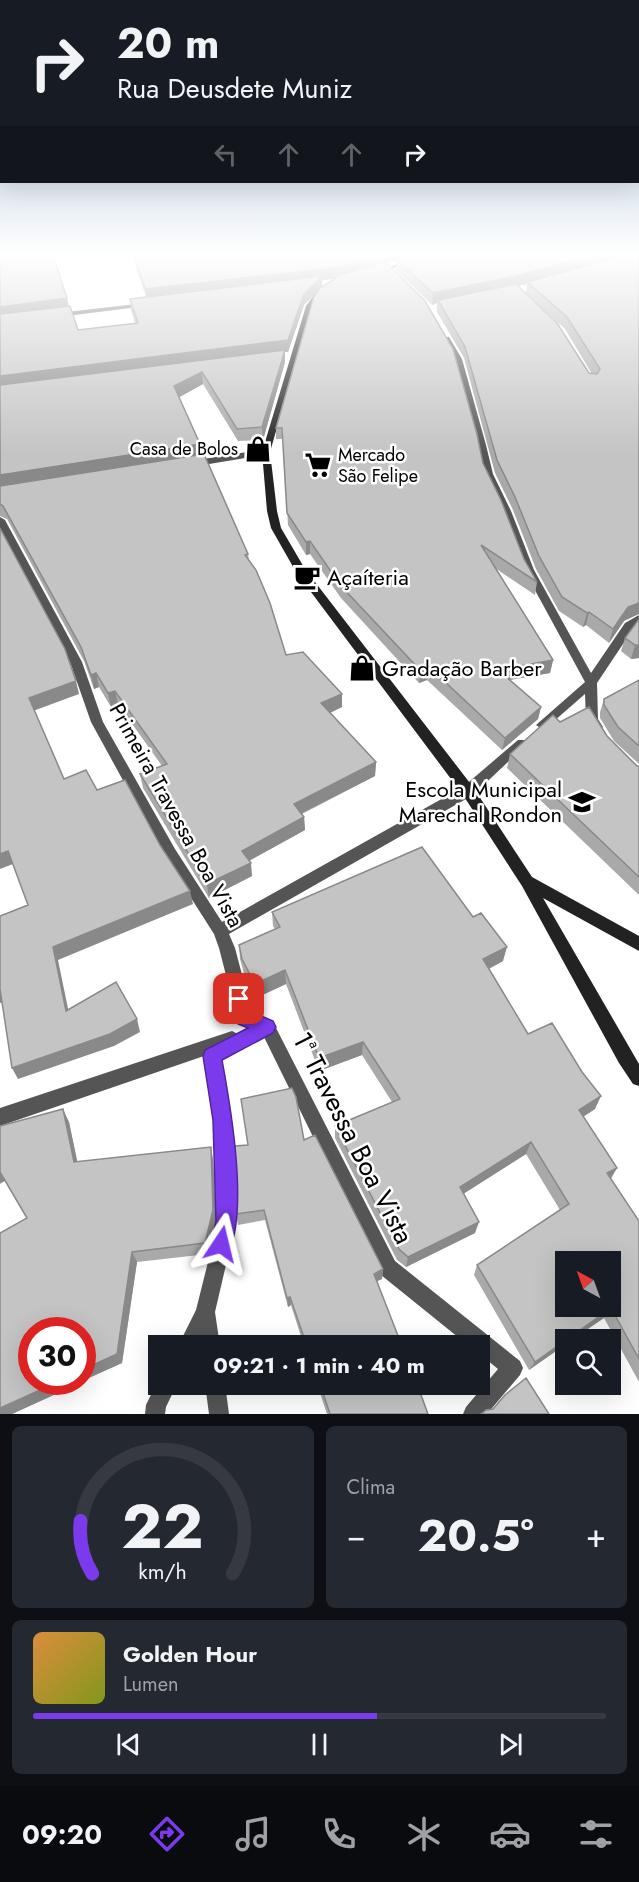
<!DOCTYPE html>
<html lang="pt">
<meta charset="utf-8">
<style>
body{margin:0;font-family:Jost,sans-serif;background:#242831;color:#f1f3f6;height:100vh;display:flex;flex-direction:column;font-size:22px;white-space:nowrap}
*{box-sizing:border-box;margin:0}
p{font-size:20px;color:#9ea1a6}
.icon{flex:none;width:33px;height:33px;fill:none;stroke:currentColor;stroke-width:2;stroke-linecap:round;stroke-linejoin:round}
.map{position:relative;height:1414px;overflow:hidden}
.drawer{display:flex;flex-direction:column;gap:12px;padding:12px;background:#0d0f14;flex:1}
.drawer>*{flex:none}
.top-card{position:absolute;left:0px;top:0px;width:639px;height:183px;box-shadow:0 6px 24px #0002;background:#171b24;color:#f1f3f6;overflow:hidden}
.needle{width:39px;rotate:319deg}
.fabs{position:absolute;left:555px;top:1251px;display:grid;gap:12px}
.fabs a{display:grid;place-items:center;width:66px;height:66px;border-radius:0px;background:#171b24;box-shadow:0 6px 24px #0002;font-size:30px}
.speed{position:absolute;left:18px;top:1317px;display:flex;gap:12px;font-size:30px;font-weight:700;text-align:center}
.speed>*{display:grid;place-content:center;width:78px;height:78px;border-radius:50%;background:#171b24;box-shadow:0 6px 24px #0002;line-height:1}
.speed .limit{border:9px solid #d22;background:#fff;color:#111}
.pin{position:absolute;display:grid;place-items:center;width:51px;height:51px;color:#fff;margin:-26px;border-radius:12px;box-shadow:0 3px 9px #0006}
.me{position:absolute;width:66px;margin:-33px;rotate:10deg;stroke-linejoin:round;filter:drop-shadow(0 0 4px #0008)}
.turn{display:flex;align-items:center;gap:21px;height:126px;padding:0 18px;font-size:27px}
.turn .icon{width:78px;height:78px;stroke-width:2.5}
.turn b{display:block;font-size:42px;line-height:51px}
.lanes{display:flex;align-items:center;height:57px;padding:0 18px;background:#0003;justify-content:center;gap:30px;direction:ltr}
.lanes .off{opacity:.35}
.big{font-size:45px;font-weight:700;line-height:1.1}
.drawer .card{flex:1;display:flex;flex-direction:column;justify-content:center;gap:9px;min-width:0;padding:0 21px;border-radius:9px;background:#242831}
.drawer .dial{align-items:center;gap:0}
.dial svg{height:156px;overflow:visible;fill:none;stroke:#363941;stroke-width:7;stroke-linecap:round;text-anchor:middle}
.dial text{fill:#f1f3f6;stroke:none}
.song{display:flex;align-items:center;gap:18px}
.cover{width:72px;height:72px;border-radius:9px;background:linear-gradient(135deg,hsl(30 70% 55%),hsl(70 70% 35%))}
.played{height:6px;border-radius:3px;background:linear-gradient(90deg,#7c3aed 60%,#363941 60%)}
.keys{display:flex;justify-content:space-around;direction:ltr}
.heat{display:flex;justify-content:space-between;align-items:center;font-size:33px;direction:ltr}
.drawer .tiles{flex:1;display:grid;gap:12px;grid-template-columns:1fr 1fr}
.card:last-child{grid-column:span 2}
.trip{position:absolute;left:148px;top:1335px;width:342px;height:60px;border-radius:0px;background:#171b24;box-shadow:0 6px 24px #0002;font-weight:700;line-height:60px;text-align:center}
.dock{display:flex;height:96px;justify-content:space-around;align-items:center;background:#090b0e;color:#9ea1a6}
.dock .icon{width:42px;height:42px}
.dock .current{color:#7c3aed}
.dock b{font-size:27px;color:#f1f3f6}
.map>svg:first-child{display:block}
.lines{fill:none;stroke-linecap:round;stroke-linejoin:round}
.street{fill:#555;fill-rule:evenodd}
.secondary{fill:#222;fill-rule:evenodd}
.wall{fill:#a9a9a9;fill-rule:evenodd}
.shaded-wall{fill:#898989}
.building{fill:#c4c4c4;stroke:#898989;stroke-width:1.5;fill-rule:evenodd}
.route{fill:#7c3aed;stroke:#51269a;stroke-width:1.5}
.labels{text-anchor:middle;stroke-width:5;stroke-linejoin:round;paint-order:stroke}
.far-poi-label{font-size:18px;fill:#000;stroke:#fff;text-anchor:end}
.poi-label{font-size:22px;fill:#000;stroke:#fff;text-anchor:start}
.street-label{font-size:22px;fill:#000;stroke:#fff}
.near-street-label{font-size:27px;fill:#000;stroke:#fff}
</style>
<div class="map">
<svg width="639" height="1414" viewBox="0 0 639 1414">
<rect width="100%" height="100%" fill="#fff"/>
<g class="lines">
<path class="street" d="M145 303 148 305 147 306 58 317 54 315 58 313Z
M443 337H449L462 359 486 445 493 474 511 511 534 570 591 673 625 623 639 615V624L633 629 597 683 598 719 603 727 601 730H593L586 719 585 694 546 728 542 729 536 725 585 682 524 570 501 511 483 474 478 445 454 359 442 339Z
M266 449 269 450V454L191 467 187 464 191 461Z
M0 517 5 520 82 662 103 722 175 849 222 922 463 787 518 740H526L528 743 473 795 229 934 235 948 252 1013 273 1022 395 1261 520 1361 523 1368 520 1375 487 1414H463L466 1407 498 1369 480 1354V1346H469L381 1275 264 1037 221 1060 232 1120 236 1222 215 1312 220 1346H200V1344L199 1346H178L196 1310 218 1222 214 1120 204 1056 0 1126V1108L232 1031 238 1034 250 1028 239 1023 237 1018 219 948 214 934 165 857 91 722 70 662 0 529Z
M159 1378V1384H177L166 1407 165 1414H145L146 1405Z
M205 1384H225L229 1414H209Z"/>
<path class="secondary" d="M426 256H436L377 273 374 271Z
M322 289 327 290 312 306 270 452 277 511 281 528 305 569 473 787 532 877 639 936V951L543 898 639 1064V1086L633 1084 619 1063 522 886 463 795 296 572 271 528 267 511 262 452 306 306 314 295Z"/>
</g>
<path class="wall" d="M0 256 67 298 69 306 78 330 135 323 131 310 130 299 146 297 132 256H639L624 621 609 643 586 625 583 627 559 611 536 569 513 510 495 473 464 358 437 312V303L432 305 396 270V261L387 263 483 463 524 559 537 582 535 595 495 568 553 660 550 673 510 680 541 707 538 719 502 750 427 680 419 683 341 598 310 554 306 555 288 525 283 439H276V428L317 292 304 305 288 352H285V362L263 440 238 441 203 384 179 397 200 444 201 454 248 554 249 560 286 655 342 707 330 713 376 762 375 776 302 814 304 817 305 830 249 861 252 876 209 898 143 788 140 774 162 766 118 704 111 707 99 687 94 689 84 661 7 519 0 516ZM334 279 322 287V280ZM527 284 526 293 565 329 592 374 589 373 518 286Z
M639 619V658L631 659 621 651 625 638Z
M639 680V764L614 741 600 718V712L604 699Z
M560 722 607 736 637 766H639V895L507 768 510 754Z
M272 912 503 961 489 969 528 1034 595 1109 583 1117 617 1168 611 1179 639 1221V1382L604 1318 566 1340V1344L529 1370 474 1275 477 1265 560 1210 526 1154 464 1193 475 1233 406 1267 397 1260 335 1138V1126L392 1102 362 1055 319 1071 286 984 256 998 244 973 240 959 239 945 275 929 273 926Z
M69 1122 77 1162 213 1159 216 1222 208 1254 137 1262 122 1363 82 1381V1330V1382L12 1414H0L27 1218 5 1181 0 1184V1126Z
M304 1140 383 1269 382 1279 377 1281 402 1346H304L291 1305 288 1307 265 1220 238 1225 236 1214Z
M317 1384H417L428 1414H327Z"/>
<path class="shaded-wall" d="M374 256H417L396 259V261L377 265 339 278 322 280V287L304 305 288 352H285V362L263 440 262 427 284 353 0 389V376L288 340 147 300 145 289Z
M592 256H631L527 282V284L514 287 438 300 437 303 432 305 433 293Z
M67 298 69 310 0 318V307Z
M202 372 203 384 176 399 174 386Z
M200 444 201 457 0 489V475Z
M310 541V554L306 555V542Z
M639 603V614L624 621 609 643 613 629 628 607Z
M589 612 586 625 583 627 587 613Z
M635 645H639V658L631 659Z
M553 660 550 673 496 682 498 670Z
M429 667 427 680 419 683 421 671Z
M96 673 99 687 94 689 91 675Z
M76 681 79 694 33 711 29 698Z
M115 691 118 704 111 707 108 693Z
M342 694V707L321 717V703Z
M541 707 538 719 502 750 505 738Z
M376 762 375 776 294 817V804Z
M304 817 305 830 243 864 242 851Z
M8 851 13 864 0 869V854Z
M251 863 252 876 209 898 207 884Z
M190 891 193 904 58 960 71 1023 66 1011 53 947Z
M507 947 503 961 480 973 483 959Z
M285 970 286 984 256 998 255 984Z
M0 989 6 1001 0 1003Z
M137 1019 140 1032 114 1046 18 1079 12 1068Z
M363 1042 362 1055 319 1071V1058Z
M601 1096 595 1109 573 1123 579 1110Z
M63 1109 69 1122 80 1174 74 1162Z
M531 1142 526 1154 457 1198 460 1187Z
M211 1147 213 1159 216 1222 208 1254 205 1243Z
M617 1168 610 1179 607 1173Z
M0 1172 6 1180 0 1183Z
M479 1222 475 1233 406 1267 408 1257Z
M132 1252 137 1262 122 1363 82 1381V1370Z
M383 1269 382 1279 373 1283 374 1274Z
M290 1297 291 1305 288 1307 287 1298Z
M611 1308 604 1318 572 1340H567Z
M566 1340V1344L529 1370 535 1362Z
M58 1382H82L12 1414H0V1408Z"/>
<path class="building" d="M0 256H53L67 298 0 307Z
M134 256H374L339 267 145 289Z
M407 256H592L516 276 433 293 396 259Z
M622 256H639V603L628 607 613 629 589 612 587 613 562 597 539 556 515 497 497 460 465 347 438 300 516 284 557 323 589 373 597 374 600 369 567 317 527 282Z
M386 262 425 301 453 349 477 434 483 463 501 500 524 559 537 582 481 545 553 660 498 670 541 707 505 738 429 667 421 671 341 586 310 541 306 542 287 513 282 428H276L314 297 320 288 340 275Z
M322 276 304 294 288 340 0 376V314L70 306 78 330 138 323 130 299Z
M285 350 262 427 237 429 202 372 174 386 200 444 0 475V385Z
M204 454 248 554 245 555 256 570 270 603 286 655 303 652 342 694 321 703 376 762 294 804 304 817 242 851 251 863 207 884 140 774 167 764 115 691 108 693 96 673 91 675 81 647 3 506 0 504V486Z
M0 528 65 649 76 681 29 698 64 779 86 770 97 790 125 780 160 845 190 891 53 947 66 1011 116 982 137 1019 110 1034 12 1068 0 989V916L28 905 8 851 0 854Z
M639 619V645H635L625 638Z
M639 680V746L618 727 604 705V699Z
M589 707 607 736 637 766H639V877L510 754 553 715 560 722Z
M422 847 473 917 481 913 507 947 483 959 528 1034 552 1023 582 1072 601 1096 579 1110 617 1168 607 1173 639 1221V1359L611 1308 535 1362 477 1265 569 1204 531 1142 460 1187 479 1222 408 1257 399 1249 335 1126 400 1099 363 1042 319 1058 285 970 255 984 242 959 239 945 280 927 272 912ZM566 1262H610V1306H566Z
M292 1088 296 1097 304 1140 315 1135 383 1269 374 1274 402 1346H307L290 1297 287 1298 264 1210 236 1214 234 1146 248 1145 241 1099Z
M63 1109 74 1162 211 1147 213 1210 205 1243 132 1252 117 1354 82 1370V1330H32V1382H58L0 1408V1233L27 1218 0 1172V1126Z
M526 1378 549 1414H481L486 1410 493 1409 505 1395Z
M320 1384H417L428 1414H330Z"/>
<linearGradient id="sky" x2="0" y2="1"><stop stop-color="#8cadcc"/><stop offset="0.56" stop-color="#fff"/><stop offset="1" stop-color="#fff" stop-opacity="0"/></linearGradient>
<rect width="639" height="454" fill="url(#sky)"/>
<path class="route" d="M239 991 246 994 252 1012 273 1021 276 1027 273 1033 222 1060C231 1109 248 1207 229 1252L221 1255 214 1252 211 1244 216 1222 213 1120 203 1056 205 1050 248 1028 238 1024 230 999 233 994Z"/>
<defs>
<g id="shop-bare" transform="scale(2.07)"><path d="M-5-2.5h2.3a2.7 3.5 0 0 1 5.4 0H5L5.5 6h-11ZM-1.5-2.5h3a1.5 2.3 0 0 0-3 0Z" fill="#000" stroke="#fff" stroke-width="2.5" paint-order="stroke"/></g>
<g id="supermarket-bare" transform="scale(2.07)"><path d="M-6-5.5h2.5l.6 2H6L4.5 2H-2.5L-4.4-4H-6ZM-1.5 3.2a1.3 1.3 0 1 0 .1 0ZM3 3.2a1.3 1.3 0 1 0 .1 0Z" fill="#000" stroke="#fff" stroke-width="2.5" paint-order="stroke"/></g>
<g id="cafe-bare" transform="scale(2.07)"><path d="M-5.5-4.5H6V0H3Q3 3.5 0 3.5H-2.5Q-5.5 3.5-5.5 0ZM3-3.2v2h1.7v-2ZM-6 4.5H4V6H-6Z" fill="#000" stroke="#fff" stroke-width="2.5" paint-order="stroke"/></g>
<g id="school-bare" transform="scale(2.07)"><path d="M0-5L7-2L0 1L-7-2ZM-4 1L0 2.5L4 1V4Q0 6-4 4Z" fill="#000" stroke="#fff" stroke-width="2.5" paint-order="stroke"/></g>
</defs>
<g fill-rule="evenodd">
<use href="#shop-bare" x="258" y="449"/>
<use href="#supermarket-bare" x="318" y="465"/>
<use href="#cafe-bare" x="307" y="577"/>
<use href="#shop-bare" x="362" y="668"/>
<use href="#school-bare" x="582" y="802"/>
</g>
<g class="labels">
<g class="far-poi-label">
<text x="238" y="455">Casa de Bolos</text>
<text x="338" y="461" text-anchor="start">Mercado<tspan x="338" dy="21">São Felipe</tspan></text>
</g>
<g class="poi-label">
<text x="327" y="585">Açaíteria</text>
<text x="382" y="676">Gradação Barber</text>
<text x="562" y="797" text-anchor="end">Escola Municipal<tspan x="562" dy="25">Marechal Rondon</tspan></text>
</g>
<g class="street-label">
<text transform="translate(177 815) rotate(61)" y="8">Primeira Travessa Boa Vista</text>
</g>
<g class="near-street-label">
<text transform="translate(353 1138) rotate(63)" y="9">1ª Travessa Boa Vista</text>
</g>
</g>
</svg>
<div class="fabs">
<a><svg class="needle" viewBox="-14 -14 28 28"><path d="M0-13l5 13h-10z" fill="#e53935"/><path d="M0 13l5-13h-10z" fill="#9ea1a6"/></svg></a>
<a><svg class="icon" aria-label="search" viewBox="0 0 24 24"><circle cx="10" cy="10" r="6"/><path d="M15 15l6 6"/></svg></a>
</div>
<div class="speed"><div class="limit">30</div></div>
<div class="pin" style="left:239px;top:999px;background:#d93025"><svg class="icon" aria-label="arrive" viewBox="0 0 24 24"><path d="M6 21V4h12l-3 4 3 4H6"/></svg></div>
<svg class="me" style="left:221px;top:1244px" viewBox="-20 -20 40 40"><path d="M0-17L14 15 0 8-14 15z" fill="#7c3aed" stroke="#fff" stroke-width="4"/></svg>
<div class="trip">09:21 · 1 min · 40 m</div>
<div class="top-card">
<div class="turn"><svg class="icon" aria-label="right" viewBox="0 0 24 24"><path d="M7 20v-9h11M14 6l5 5-5 5"/></svg><div><b>20 m</b>Rua Deusdete Muniz</div></div>
<div class="lanes"><svg class="icon off" aria-label="left" viewBox="0 0 24 24"><path d="M17 20v-9H6M10 6l-5 5 5 5"/></svg><svg class="icon off" aria-label="ahead" viewBox="0 0 24 24"><path d="M12 20V5M6 11l6-6 6 6"/></svg><svg class="icon off" aria-label="ahead" viewBox="0 0 24 24"><path d="M12 20V5M6 11l6-6 6 6"/></svg><svg class="icon" aria-label="right" viewBox="0 0 24 24"><path d="M7 20v-9h11M14 6l5 5-5 5"/></svg></div>
</div>
</div>
<section class="drawer">
<div class="tiles">
<div class="card dial"><svg viewBox="0 0 100 80">
<path d="M14 69A42 42 0 1 1 86 69"/>
<path d="M14 69A42 42 0 0 1 8 42" stroke="#7c3aed"/>
<text x="50" y="56" font-size="32" font-weight="700">22</text>
<text x="50" y="72" font-size="11">km/h</text>
</svg></div>
<div class="card"><p>Clima</p>
<div class="heat"><a>−</a><b class="big">20.5°</b><a>+</a></div>
</div>
<div class="card">
<div class="song"><i class="cover"></i><div><b>Golden Hour</b><p>Lumen</p></div></div>
<div class="played"></div>
<div class="keys"><svg class="icon" aria-label="previous" viewBox="0 0 24 24"><path d="M18 5L8 12l10 7zM5 5v14"/></svg><svg class="icon" aria-label="pause" viewBox="0 0 24 24"><path d="M8 5v14M16 5v14"/></svg><svg class="icon" aria-label="next" viewBox="0 0 24 24"><path d="M6 5l10 7-10 7zM19 5v14"/></svg></div>
</div>
</div>
</section>
<nav class="dock">
<b>09:20</b>
<svg class="icon current" aria-label="directions" viewBox="0 0 24 24"><path d="M12 3l9 9-9 9-9-9zM9 14v-3h6M13 9l2 2-2 2"/></svg>
<svg class="icon" aria-label="music" viewBox="0 0 24 24"><path d="M9 18V5l10-2v13"/><circle cx="6" cy="18" r="3"/><circle cx="16" cy="16" r="3"/></svg>
<svg class="icon" aria-label="phone" viewBox="0 0 24 24"><path d="M5 4h4l2 5-3 2q2 4 5 5l2-3 5 2v4C11 20 4 13 5 4z"/></svg>
<svg class="icon" aria-label="climate" viewBox="0 0 24 24"><path d="M12 3v18M4 7l16 10M4 17L20 7"/></svg>
<svg class="icon" aria-label="car" viewBox="0 0 24 24"><path d="M5 17H2v-5l4-1 3-4h7l3 4 3 1v5h-3M9 17h6M6 11h13"/><circle cx="7" cy="17" r="2"/><circle cx="17" cy="17" r="2"/></svg>
<svg class="icon" aria-label="filters" viewBox="0 0 24 24"><path d="M4 7h16M4 17h16"/><circle cx="9" cy="7" r="2"/><circle cx="15" cy="17" r="2"/></svg>
</nav>
